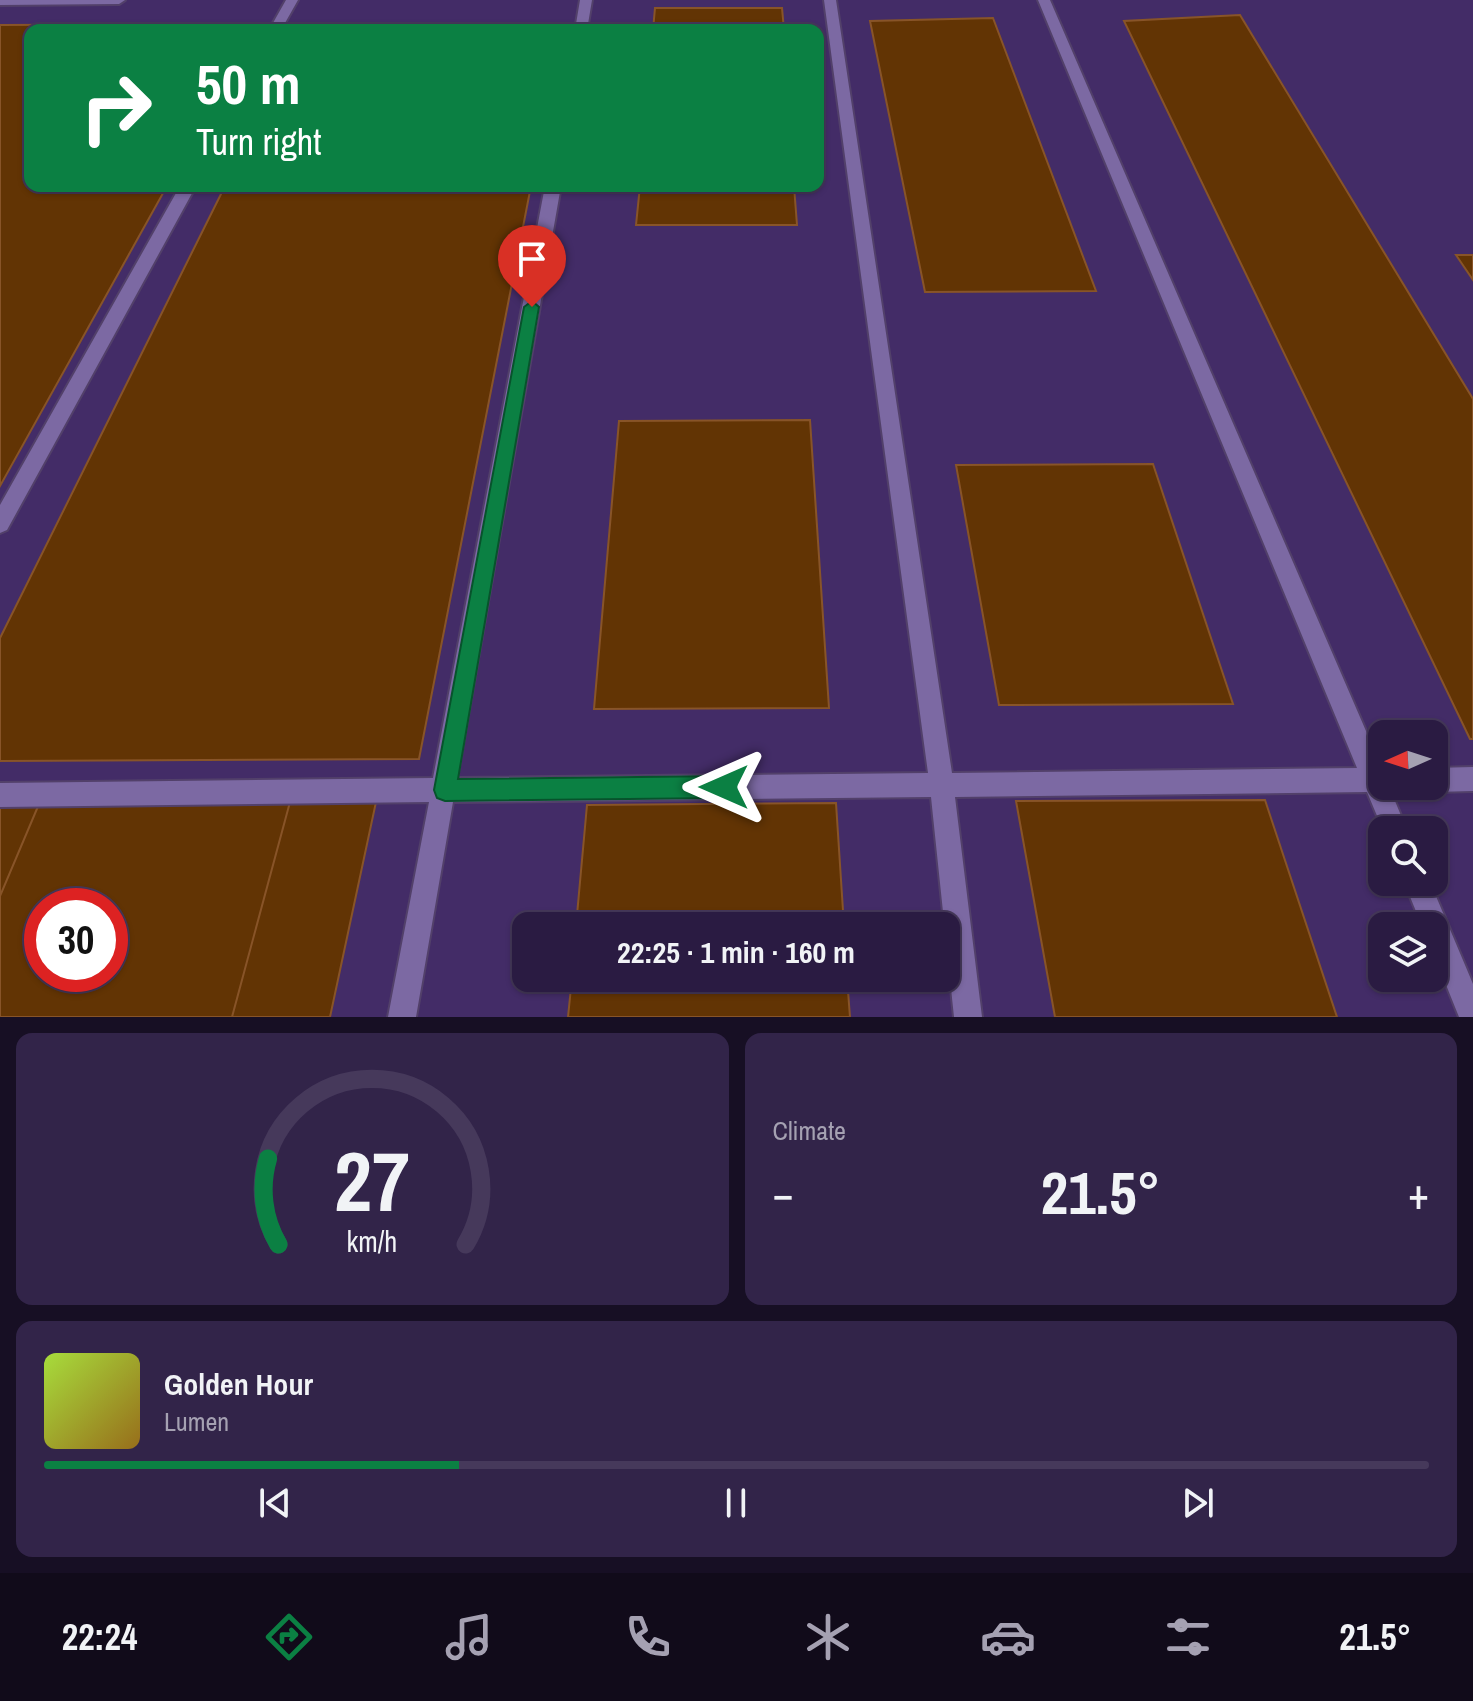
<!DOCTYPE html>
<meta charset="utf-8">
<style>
body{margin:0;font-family:"Archivo Narrow",sans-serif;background:#322449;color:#f1f3f6;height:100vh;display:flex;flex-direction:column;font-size:30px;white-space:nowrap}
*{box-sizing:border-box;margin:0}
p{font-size:26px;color:#a5a1b2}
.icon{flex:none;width:44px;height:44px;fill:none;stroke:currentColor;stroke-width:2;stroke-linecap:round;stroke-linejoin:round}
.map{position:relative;height:1017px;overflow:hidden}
.panel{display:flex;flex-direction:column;gap:16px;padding:16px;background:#170f24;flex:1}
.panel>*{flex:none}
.top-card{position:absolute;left:24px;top:24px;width:800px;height:168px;border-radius:16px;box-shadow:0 2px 6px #0004,0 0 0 2px #46395b;background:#0b8043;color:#fff;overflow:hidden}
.needle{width:52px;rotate:267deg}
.buttons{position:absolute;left:1368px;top:720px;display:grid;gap:16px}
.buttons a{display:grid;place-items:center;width:80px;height:80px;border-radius:16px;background:#2a1b42;box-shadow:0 2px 6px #0004,0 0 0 2px #46395b;font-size:40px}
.speed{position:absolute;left:24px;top:888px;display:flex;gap:16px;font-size:40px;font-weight:700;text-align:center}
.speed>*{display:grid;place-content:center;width:104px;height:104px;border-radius:50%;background:#2a1b42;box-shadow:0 2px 6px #0004,0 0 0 2px #46395b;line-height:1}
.speed .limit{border:12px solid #d22;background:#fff;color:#111}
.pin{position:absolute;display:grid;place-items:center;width:68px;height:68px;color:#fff;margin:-82px -34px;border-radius:50% 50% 50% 0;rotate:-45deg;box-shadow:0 0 8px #0007}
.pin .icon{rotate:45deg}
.me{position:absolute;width:88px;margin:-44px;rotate:270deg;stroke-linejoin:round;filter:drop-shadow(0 0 6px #0008)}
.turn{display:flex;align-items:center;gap:28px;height:168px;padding:0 40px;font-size:36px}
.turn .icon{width:104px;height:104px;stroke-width:2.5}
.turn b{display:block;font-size:56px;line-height:68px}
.big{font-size:60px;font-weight:800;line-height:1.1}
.panel .card{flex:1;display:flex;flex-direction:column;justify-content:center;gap:12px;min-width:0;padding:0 28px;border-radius:16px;background:#322449}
.panel .dial{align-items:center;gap:0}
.dial svg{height:208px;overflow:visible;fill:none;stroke:#46395b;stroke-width:7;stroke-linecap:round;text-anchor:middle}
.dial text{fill:#f1f3f6;stroke:none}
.song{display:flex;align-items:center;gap:24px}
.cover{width:96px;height:96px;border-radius:12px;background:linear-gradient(135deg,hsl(80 70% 55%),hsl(40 70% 35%))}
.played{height:8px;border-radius:4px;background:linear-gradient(90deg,#0b8043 30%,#46395b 30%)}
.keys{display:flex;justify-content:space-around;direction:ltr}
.heat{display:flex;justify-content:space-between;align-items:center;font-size:44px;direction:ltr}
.panel .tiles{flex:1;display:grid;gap:16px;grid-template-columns:1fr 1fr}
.card:last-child{grid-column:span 2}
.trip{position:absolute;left:512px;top:912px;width:448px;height:80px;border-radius:16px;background:#2a1b42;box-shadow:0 2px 6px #0004,0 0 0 2px #46395b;font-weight:800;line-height:80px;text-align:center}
.menu{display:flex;height:128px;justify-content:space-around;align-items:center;background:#110b1a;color:#a5a1b2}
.menu .icon{width:56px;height:56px}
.menu .selected{color:#0b8043}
.menu b{font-size:36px;color:#f1f3f6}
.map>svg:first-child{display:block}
.built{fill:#432c67;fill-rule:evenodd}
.building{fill:#623404;stroke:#885428;stroke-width:2;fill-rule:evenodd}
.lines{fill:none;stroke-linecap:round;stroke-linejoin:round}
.street-casing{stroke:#52406a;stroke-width:4}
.street{fill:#7c69a3;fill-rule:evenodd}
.route{fill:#0b8043;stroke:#07532c;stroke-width:2}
</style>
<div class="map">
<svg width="1473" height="1017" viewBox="0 0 1473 1017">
<rect width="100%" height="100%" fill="#382458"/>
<path class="built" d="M0 0H1473V1017H0ZM30 30H818V186H30ZM1382 734H1434V786H1382ZM1382 830H1434V882H1382ZM42 906H110V974H42ZM526 926H946V978H526ZM1382 926H1434V978H1382Z"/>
<path class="building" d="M655 8H782L784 30H653Z
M1240 15 1473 399V739H1470L1124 21Z
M993 18 1096 291 925 292 870 21Z
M562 23 561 30H303L306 24Z
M257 24 254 30H30V186H167L0 486V25Z
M225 186H531L419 759 0 761V638Z
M640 186H794L797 225H636Z
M1456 255H1473V280Z
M810 420 829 708 594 709 619 421Z
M1153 464 1233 704 999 705 956 465Z
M1265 800 1337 1017H1055L1016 801Z
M290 802H376L330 1017H232Z
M290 802 232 1017H0V896L39 804ZM42 906H110V974H42Z
M836 803 844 926H576L587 805Z
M39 804 0 896V805Z
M572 978H847L850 1017H568Z"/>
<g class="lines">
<g class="street-casing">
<path id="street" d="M0 0H125L119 4 0 5Z
M286 0H298L281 30H269Z
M580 0H592L587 30H575Z
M824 0H836L952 773 1357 768 1038 0H1050L1382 768V786H1392L1390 789 1407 830H1383L1367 792 955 797 982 1017H954L931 797 453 802 416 1017H388L429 802 0 807V783L433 778 545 186H561L457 778 928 773Z
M180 186H196L7 530 0 533V505Z
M1473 767V791L1434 792 1425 789 1424 786H1434V768Z
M1404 882H1430L1473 984V1017H1459L1434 955V926H1422Z"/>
</g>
<use href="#street" class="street"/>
</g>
<path class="route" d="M532 301 539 307 458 779 724 776 732 780 735 787 732 795 724 798 445 801 437 798 434 790 524 307Z"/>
</svg>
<div class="buttons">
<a><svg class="needle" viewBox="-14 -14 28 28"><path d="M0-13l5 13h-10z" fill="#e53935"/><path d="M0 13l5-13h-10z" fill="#a5a1b2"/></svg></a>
<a><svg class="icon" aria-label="search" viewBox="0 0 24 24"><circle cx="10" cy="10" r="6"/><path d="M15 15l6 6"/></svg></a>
<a><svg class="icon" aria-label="layers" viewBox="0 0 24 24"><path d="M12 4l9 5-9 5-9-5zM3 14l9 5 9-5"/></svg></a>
</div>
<div class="speed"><div class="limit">30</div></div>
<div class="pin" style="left:532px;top:307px;background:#d93025"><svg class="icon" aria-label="arrive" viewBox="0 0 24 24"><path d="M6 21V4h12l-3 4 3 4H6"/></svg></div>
<svg class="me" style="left:724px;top:787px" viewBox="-20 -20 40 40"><path d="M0-17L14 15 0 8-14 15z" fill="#0b8043" stroke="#fff" stroke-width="4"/></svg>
<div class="trip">22:25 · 1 min · 160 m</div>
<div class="top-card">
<div class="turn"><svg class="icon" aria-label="right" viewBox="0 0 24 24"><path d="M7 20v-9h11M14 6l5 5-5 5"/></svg><div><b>50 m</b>Turn right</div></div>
</div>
</div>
<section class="panel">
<div class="tiles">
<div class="card dial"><svg viewBox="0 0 100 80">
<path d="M14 69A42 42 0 1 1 86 69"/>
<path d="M14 69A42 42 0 0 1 10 36" stroke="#0b8043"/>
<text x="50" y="56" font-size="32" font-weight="700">27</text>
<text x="50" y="72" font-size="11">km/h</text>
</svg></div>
<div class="card"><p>Climate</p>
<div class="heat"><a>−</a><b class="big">21.5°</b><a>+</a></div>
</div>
<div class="card">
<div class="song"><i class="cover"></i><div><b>Golden Hour</b><p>Lumen</p></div></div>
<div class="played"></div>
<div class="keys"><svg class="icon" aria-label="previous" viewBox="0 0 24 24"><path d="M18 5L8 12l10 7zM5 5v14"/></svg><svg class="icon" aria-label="pause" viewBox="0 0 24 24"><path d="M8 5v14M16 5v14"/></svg><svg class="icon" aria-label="next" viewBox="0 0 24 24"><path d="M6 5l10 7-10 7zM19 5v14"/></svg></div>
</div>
</div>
</section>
<nav class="menu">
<b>22:24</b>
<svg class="icon selected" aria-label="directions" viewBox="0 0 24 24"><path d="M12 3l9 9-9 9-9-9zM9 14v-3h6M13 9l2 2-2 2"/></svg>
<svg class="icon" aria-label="music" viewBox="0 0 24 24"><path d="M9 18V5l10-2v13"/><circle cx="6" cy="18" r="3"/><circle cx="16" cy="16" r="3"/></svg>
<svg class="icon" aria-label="phone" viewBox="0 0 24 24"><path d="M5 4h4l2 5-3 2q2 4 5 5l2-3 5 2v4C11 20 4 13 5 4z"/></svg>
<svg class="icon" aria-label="climate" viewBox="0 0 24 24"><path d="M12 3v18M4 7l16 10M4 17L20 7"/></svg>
<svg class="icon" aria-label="car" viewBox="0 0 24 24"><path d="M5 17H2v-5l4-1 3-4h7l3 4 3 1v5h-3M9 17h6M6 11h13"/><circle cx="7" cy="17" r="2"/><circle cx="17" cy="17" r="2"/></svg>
<svg class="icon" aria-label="filters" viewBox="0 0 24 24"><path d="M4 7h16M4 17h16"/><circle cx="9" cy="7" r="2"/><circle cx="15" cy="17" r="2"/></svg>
<b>21.5°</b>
</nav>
